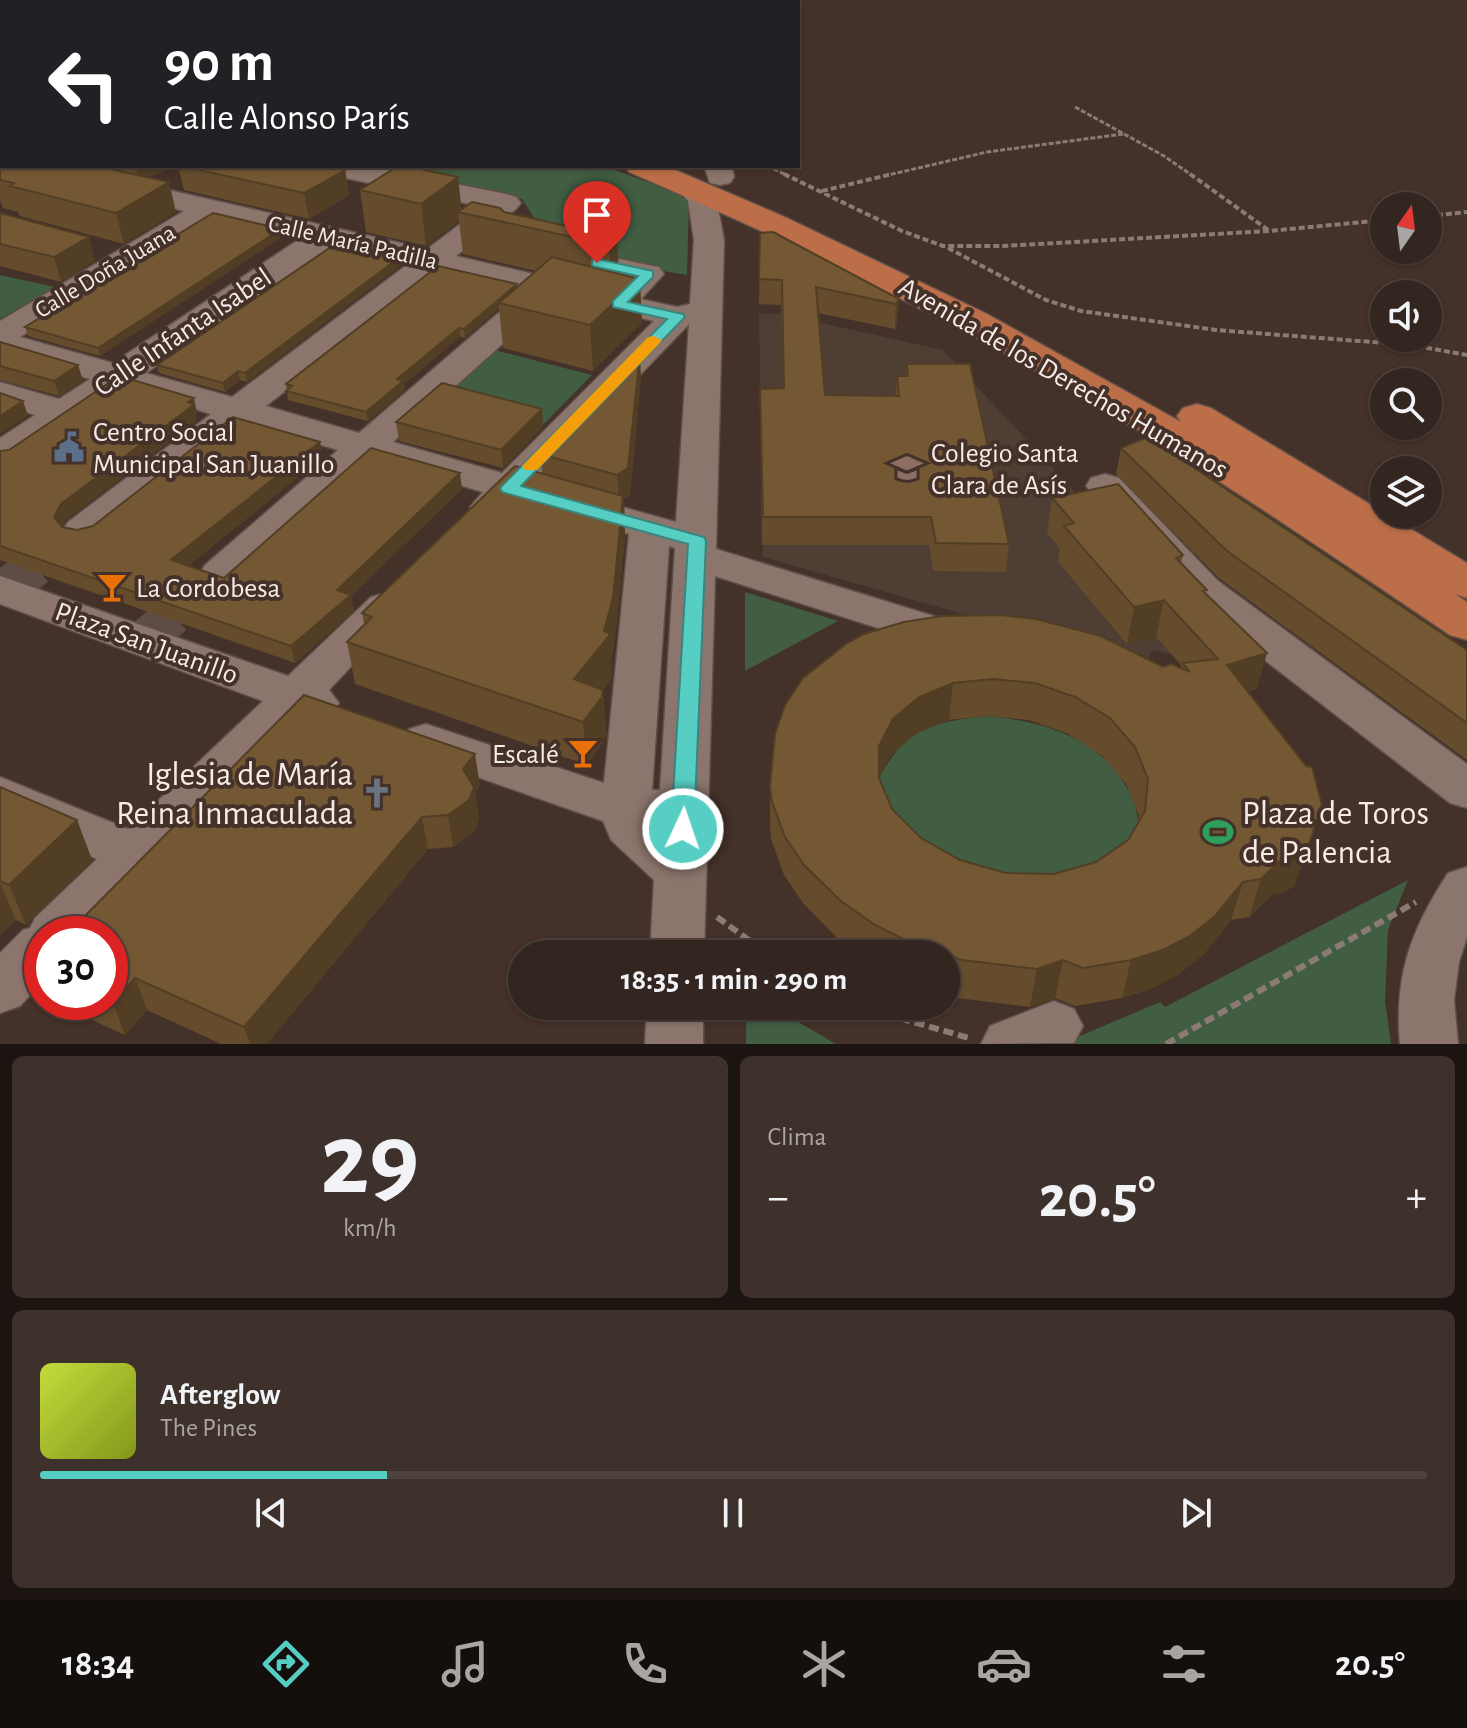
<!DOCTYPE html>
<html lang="es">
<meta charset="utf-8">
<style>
body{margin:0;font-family:"Alegreya Sans",sans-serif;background:#3e312c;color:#f1f3f6;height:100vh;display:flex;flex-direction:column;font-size:30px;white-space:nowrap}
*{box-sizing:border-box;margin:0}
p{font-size:26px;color:#a9a5a4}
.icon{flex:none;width:44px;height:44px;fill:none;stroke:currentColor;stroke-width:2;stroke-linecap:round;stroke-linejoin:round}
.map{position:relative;height:1044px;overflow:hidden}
.drawer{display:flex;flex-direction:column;gap:12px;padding:12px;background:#1c1411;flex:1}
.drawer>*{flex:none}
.hud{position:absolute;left:0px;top:0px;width:800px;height:168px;box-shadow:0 2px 6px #0004,0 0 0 2px #4e423d;background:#202124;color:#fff;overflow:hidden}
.needle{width:52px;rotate:14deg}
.fabs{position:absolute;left:1370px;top:192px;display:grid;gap:16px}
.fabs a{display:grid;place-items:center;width:72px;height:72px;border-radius:50%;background:#33251f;box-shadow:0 2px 6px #0004,0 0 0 2px #4e423d;font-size:40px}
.speed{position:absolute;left:24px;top:916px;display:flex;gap:16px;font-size:40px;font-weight:700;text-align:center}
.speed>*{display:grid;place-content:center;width:104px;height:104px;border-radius:50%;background:#33251f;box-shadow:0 2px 6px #0004,0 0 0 2px #4e423d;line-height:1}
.speed .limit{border:12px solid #d22;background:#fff;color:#111}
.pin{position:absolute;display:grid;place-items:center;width:68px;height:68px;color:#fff;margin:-82px -34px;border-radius:50% 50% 50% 0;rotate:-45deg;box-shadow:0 0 8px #0007}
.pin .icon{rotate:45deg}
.me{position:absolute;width:88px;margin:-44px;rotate:3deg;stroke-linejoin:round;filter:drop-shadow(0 0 6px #0008)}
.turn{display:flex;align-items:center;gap:28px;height:168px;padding:0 32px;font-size:36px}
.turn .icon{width:104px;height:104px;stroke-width:2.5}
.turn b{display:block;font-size:56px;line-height:68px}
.big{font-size:60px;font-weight:700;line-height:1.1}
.drawer .widget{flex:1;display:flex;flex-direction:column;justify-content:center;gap:12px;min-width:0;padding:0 28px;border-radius:12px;background:#3e312c}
.drawer .dial{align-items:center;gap:0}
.dial b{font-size:104px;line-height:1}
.song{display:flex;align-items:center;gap:24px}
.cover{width:96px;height:96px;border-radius:12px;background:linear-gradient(135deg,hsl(70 70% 55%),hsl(70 70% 35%))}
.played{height:8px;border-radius:4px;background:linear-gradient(90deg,#56cec3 25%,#4e423d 25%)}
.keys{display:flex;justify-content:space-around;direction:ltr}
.heat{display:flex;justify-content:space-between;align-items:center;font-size:44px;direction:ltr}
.drawer .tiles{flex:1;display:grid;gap:12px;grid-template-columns:1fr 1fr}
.widget:last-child{grid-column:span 2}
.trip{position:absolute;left:508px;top:940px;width:452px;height:80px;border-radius:40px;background:#33251f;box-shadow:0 2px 6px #0004,0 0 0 2px #4e423d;font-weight:700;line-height:80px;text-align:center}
.tab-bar{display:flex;height:128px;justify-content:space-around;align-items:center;background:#140f0c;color:#a9a5a4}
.tab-bar .icon{width:56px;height:56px}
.tab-bar .on{color:#56cec3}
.tab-bar b{font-size:36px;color:#f1f3f6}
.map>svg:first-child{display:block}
.education{fill:#4e3e33}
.green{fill:#415d42}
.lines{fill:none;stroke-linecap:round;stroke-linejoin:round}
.minor-tunnel{stroke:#5f4d45;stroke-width:40;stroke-dasharray:40 20;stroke-linecap:butt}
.minor-casing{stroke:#605049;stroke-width:3}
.major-casing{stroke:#605049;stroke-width:3}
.highway-casing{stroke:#605049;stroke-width:3}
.path-far2{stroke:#8b7b74;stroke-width:3;stroke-dasharray:5 2;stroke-linecap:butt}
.path-far1{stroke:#8b7b74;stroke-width:4;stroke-dasharray:6 3;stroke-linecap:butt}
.path{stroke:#8b7b74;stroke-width:6;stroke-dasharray:10 5;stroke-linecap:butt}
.minor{fill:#8b756c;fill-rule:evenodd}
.major{fill:#bb6e47;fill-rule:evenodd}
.highway{fill:#db692f;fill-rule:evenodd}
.wall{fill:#644c2d;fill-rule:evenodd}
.shaded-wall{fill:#513e24}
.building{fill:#745834;stroke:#513e24;stroke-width:2;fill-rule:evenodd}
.route{fill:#56cec3;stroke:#38867f;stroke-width:2}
.slow{fill:#f59e0b}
.labels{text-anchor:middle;stroke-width:8;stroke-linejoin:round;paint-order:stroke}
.far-street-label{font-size:24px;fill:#f8ebe6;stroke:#443129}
.street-label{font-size:28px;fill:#f8ebe6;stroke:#443129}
.poi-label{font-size:28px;fill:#f8ebe6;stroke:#443129;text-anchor:start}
.near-poi-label{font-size:34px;fill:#f8ebe6;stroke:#443129;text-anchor:end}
</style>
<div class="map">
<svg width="1467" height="1044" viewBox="0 0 1467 1044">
<rect width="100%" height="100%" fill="#443129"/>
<path class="education" d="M759 314H781L943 350 1102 521 1174 655 1153 650 1145 666 763 557Z"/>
<path class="green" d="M393 166H605L689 198 687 275 557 254 522 199Z
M0 275 55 287 0 319Z
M490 349 592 375 543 425 433 394Z
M745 592 838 621 745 671Z
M988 716C1048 722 1110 741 1134 803 1139 817 1141 837 1135 851 1131 860 1124 869 1119 878L917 876 876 784C903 729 930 722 988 716Z
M1408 880 1388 930 1385 1001 1391 1044H1061L1160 1002 1165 1007Z
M746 1006H779L795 1020 836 1044H746Z"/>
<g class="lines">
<path class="minor-tunnel" d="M4 590 74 537
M143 641 210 583"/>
<g class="minor-casing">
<path id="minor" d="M143 0H171L172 2H144Z
M579 0H606L578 2Z
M706 0H728V2H706Z
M14 166H64L427 249 483 207 326 174 316 172 312 166H367L506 194 516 197 521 203 516 209 456 256 612 292 625 279 553 263 549 256 553 249 564 247 648 265 659 267 664 274 641 299 677 307 690 304 694 240 688 201 676 187 680 181C716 172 719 214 724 240L716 549 966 626 972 636 966 646 950 651 715 576 704 954H650L654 880 611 840 603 821 409 753 402 741 409 729 426 724 604 783 629 534 517 502C503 516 495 520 476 515L470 507 483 492 373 460 235 583 220 587 205 583 199 574 205 565 338 450 244 423 96 540 82 543 68 540 62 531 68 522 211 414 123 388 13 463 0 466V438L35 415 0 404V382L59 399 90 379 0 353V321L184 211 18 172ZM214 218 301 238 113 363 20 337ZM331 246 408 264 232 397 146 373ZM438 271 524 291 359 433 266 406ZM554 298 654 321 502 473 393 442ZM689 324 676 522 536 483 688 325ZM669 546 675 548 660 790H652Z
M704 166H732L734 177 730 183 720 185 710 183Z
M1105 474 1119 478 1218 581 1467 764V808L1450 803 1188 601 1086 486 1091 478Z
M0 576 288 676 371 597 386 593 401 597 407 607 329 690 339 703 332 714 316 719 304 716 89 934H42V982L20 1006 0 1013V953L23 930 30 928 35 918 97 859 0 816V777L128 829 263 701 0 604Z
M1467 867V937L1459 962 1454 1000 1458 1044H1400C1394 975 1411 930 1448 873Z
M1054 1001 1074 1009 1083 1026 1074 1043 981 1044 990 1026Z
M647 1006H703V1044H645Z"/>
</g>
<g class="major-casing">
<path id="major" d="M625 166H666L787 218 987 314 1181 422 1177 416 1183 408 1197 404 1211 408 1467 563V598L1455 594 1467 602V640L1450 635C1331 555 1213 474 1089 401 941 315 787 240 629 172Z"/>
</g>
<g class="highway-casing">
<path id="highway" d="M416 0H448L415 2Z
M2 124V142L0 143V125Z"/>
</g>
<path class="path-far2" d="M332 2 339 0
M1075 107 1164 156 1193 176
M767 166 789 176
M884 176 987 152 1123 134"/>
<path class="path-far1" d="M784 174 902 231 943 246H1003L1269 231 1384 220
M1190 174 1268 230
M822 191 892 174
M1428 216 1467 212
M948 248 1046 300 1081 311 1216 330 1411 345 1467 355"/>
<path class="path" d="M717 917 768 954
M857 1006 969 1038
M1166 1044 1416 902"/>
<use href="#minor" class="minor"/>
<use href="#major" class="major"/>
<use href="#highway" class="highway"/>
</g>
<path class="wall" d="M244 0H335L329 2H251Z
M0 156 125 173 113 166H327L345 170 349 195 309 219 184 190 178 166 146 177 176 212 124 244 20 216 18 212 3 208 0 200Z
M360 190 462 209 504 212 617 237 619 273 642 323 593 371 503 348 499 308 465 338 460 337 404 384 405 390 368 421 288 400 286 384 517 287 536 271 463 254 459 221 426 246 366 232Z
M0 213 89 237 95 261 61 282 0 266Z
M760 233 899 299 897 324 895 329 818 313 825 395 895 396 897 376H906L907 364 1009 544 1006 572 933 571 929 545H762L760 389 783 388 781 305 759 304Z
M282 237 100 356 28 336 25 327Z
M401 265 247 382 240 380 225 392 159 373 157 365Z
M0 342 83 380 59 396 0 380Z
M641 378 630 495 624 499 625 536 615 639 611 659 612 678 603 690 606 732 605 739 587 765 355 684 347 642 364 624 362 613 542 473 540 454Z
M542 409 543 427 503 468 399 441 396 422Z
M197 413 196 414 197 419 195 422 66 520 62 527 77 530 93 526 323 457 188 566 224 578 462 489 351 596 354 611 295 663 0 560V451Z
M1121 448 1467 650V760L1220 579 1116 474Z
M1052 498 1183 555 1181 563 1206 594 1257 689 1248 692 1295 885 1285 892 1273 894 1249 917 1231 920 1204 954 1179 974 1153 988 1122 998 1075 1006 1055 998 1030 1007 957 998 946 995V954H859L838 939 803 903 784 875 771 839 770 824V786L803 678 1163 667 1181 668V665L1156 637 1127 644 1058 562 1060 549 1047 533ZM988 716 1029 720 1068 734 1102 756 1126 784 1139 816 1138 822 1128 840 1096 862 1054 874 1006 873 960 860 921 838 892 809 879 778 890 756 915 734 949 720Z
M480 786 475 792 479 819 474 832 453 847 428 849 267 1044H221L147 1010 125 1035 52 1002H110V934Z
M0 787 77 820 92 860 26 925 16 920 0 935Z
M42 959V987L34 968Z"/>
<path class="shaded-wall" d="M280 0H335L329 2H281Z
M2 97V123H0V98Z
M135 166H179L139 180Z
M345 170 349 195 309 219 304 193Z
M458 177 462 213 458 212 459 221 426 246 421 204Z
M169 182 176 212 124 244 116 213Z
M281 229 282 237 100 356 98 348Z
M89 237 95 261 61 282 54 257Z
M617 237 619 280 611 289 609 245Z
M400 257 401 265 247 382 245 373Z
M640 279 642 323 593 371 590 325Z
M517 284 518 293 499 303V308L465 338 464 329Z
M899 299 897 324 895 329 896 304Z
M459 328 460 337 404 384 405 390 368 421 366 412 397 379Z
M640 353 641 378 630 495 624 499 625 536 615 639 611 659 612 678 578 722 574 679 604 631 619 503 617 475Z
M78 365 83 380 59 396 54 381Z
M238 371 240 380 225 392 223 383Z
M194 398 197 413 196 414 197 419 195 422 66 520 60 533 54 517 61 504Z
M23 401 28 416 0 434V416Z
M542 409 543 427 503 468 501 450Z
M320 442 323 457 175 577 171 560Z
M460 473 462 489 351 596 354 611 295 663 291 646 337 590Z
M1164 600 1156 637 1127 644 1134 607Z
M1267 653 1257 689 1217 702 1227 665Z
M953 683 949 720 915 734 890 756 876 784 879 746 893 719 919 697Z
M603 690 606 732 605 739 587 765 583 722Z
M475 754 480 786 475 792 479 819 474 832 453 847 448 815 463 769Z
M422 817 428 849 267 1044H250L244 1027Z
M77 820 92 860 26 925 9 885Z
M1308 847 1295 885 1285 892 1273 894 1249 917 1261 879 1285 856Z
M1243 882 1231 920 1204 954 1179 974 1153 988 1122 998 1131 960Z
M0 884 16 920 0 935Z
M1063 960 1055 998 1030 1007 1037 969Z
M135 978 147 1010 125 1035 113 1003Z"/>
<path class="building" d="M649 0H693V2H649Z
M0 40H2V97L0 98Z
M2 149V166H96L169 182 116 213 10 186 14 183 0 180V156Z
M181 166H327L345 170 304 193Z
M398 166H406L458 177 421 204 360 190Z
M472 202 500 208 504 212 617 237 609 245 458 212Z
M0 213 89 237 54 257 0 244Z
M213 213 281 229 98 348 25 327Z
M773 232 899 299 896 304 816 287 825 395 899 396 897 376H908L907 364H970L1009 544 936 543 931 517H763L760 389 784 388 782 280 759 279 760 233Z
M337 243 400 257 245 373 238 371 223 383 157 365Z
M552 257 640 279 590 325 499 303Z
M438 266 517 284 464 329 459 328 397 379 403 381 366 412 286 391 292 386 286 384Z
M0 342 78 365 54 381 0 366Z
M640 353 628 468 617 475 540 454Z
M119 376 194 398 188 402 193 404 191 407 61 504 54 517 62 527 77 530 93 526 233 417 320 442 171 560 224 578 371 448 460 473 337 590 351 595 291 646 0 546V451L9 450Z
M442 383 542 409 501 450 396 422Z
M0 393 23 401 0 416Z
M1148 437 1467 650V723L1227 551 1121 448Z
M515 466 623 496 613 598 604 631 609 633V636L574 679 603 690 602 697 583 722 347 642 372 617 362 613Z
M1118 484 1183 555 1176 558 1207 590 1203 591 1267 653 1227 665 1306 766 1312 767 1322 805 1308 847 1298 854 1285 856 1261 879 1243 882 1215 916 1190 936 1163 950 1131 960 1083 968 1063 960 1037 969 962 960 946 955V954L915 945 875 925 841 901 804 865 785 837 772 802 770 786 775 734 785 705 803 678 846 644 864 634 904 622 942 616 1001 615 1036 619 1101 636 1163 667 1171 664 1190 672 1182 663 1218 659 1164 600 1134 607 1064 526 1074 523 1052 498ZM993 679 1035 683 1075 697 1110 718 1135 747 1148 779 1145 811 1128 840 1096 862 1054 874 1006 873 960 860 921 838 892 809 879 778V746L893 719 919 697 953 683Z
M304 695 475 754 463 769 474 787 469 800 448 815 422 817 244 1027 135 978 113 1003 110 1001V934H67Z
M0 787 77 820 9 885 0 881Z
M42 959V971L34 968Z"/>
<path class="route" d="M597 259 653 271V277L628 302 683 314 685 317 521 486 704 537 706 541 694 829 691 835 683 838 675 835 671 829 688 544 502 492 500 488 667 319 613 307V301L638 276 592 266V260Z"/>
<path class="slow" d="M654 336 662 340 659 344 537 470H525L522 466 525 463 648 337Z"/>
<defs>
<g id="civic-bare" transform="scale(2.4)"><path d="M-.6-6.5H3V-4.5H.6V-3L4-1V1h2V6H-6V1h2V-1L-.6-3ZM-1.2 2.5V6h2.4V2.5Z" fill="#5c6f8a" stroke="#443129" stroke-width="2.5" paint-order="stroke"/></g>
<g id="school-bare" transform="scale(2.4)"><path d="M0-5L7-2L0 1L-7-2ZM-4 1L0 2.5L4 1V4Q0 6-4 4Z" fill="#8d6e63" stroke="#443129" stroke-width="2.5" paint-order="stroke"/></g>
<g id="bar-bare" transform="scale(2.4)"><path d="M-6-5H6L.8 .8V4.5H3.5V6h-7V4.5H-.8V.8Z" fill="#e8710a" stroke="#443129" stroke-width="2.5" paint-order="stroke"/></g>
<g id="church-bare" transform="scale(2.4)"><path d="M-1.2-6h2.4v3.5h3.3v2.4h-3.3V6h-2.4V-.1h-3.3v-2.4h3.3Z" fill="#6b7280" stroke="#443129" stroke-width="2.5" paint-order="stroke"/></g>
<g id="stadium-bare" transform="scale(2.4)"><path d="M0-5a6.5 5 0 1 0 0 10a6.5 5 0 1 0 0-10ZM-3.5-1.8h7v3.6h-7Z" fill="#2e9e5b" stroke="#443129" stroke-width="2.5" paint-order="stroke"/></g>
</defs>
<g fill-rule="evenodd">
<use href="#civic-bare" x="69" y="447"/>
<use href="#school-bare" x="907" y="468"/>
<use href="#bar-bare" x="112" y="587"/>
<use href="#bar-bare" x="583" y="753"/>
<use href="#church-bare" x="377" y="793"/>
<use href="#stadium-bare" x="1218" y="832"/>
</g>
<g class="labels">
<g class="far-street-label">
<text transform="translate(353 242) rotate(13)" y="8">Calle María Padilla</text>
<text transform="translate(105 271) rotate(-31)" y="8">Calle Doña Juana</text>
</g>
<g class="street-label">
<text transform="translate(182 331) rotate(-34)" y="10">Calle Infanta Isabel</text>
<text transform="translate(1064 377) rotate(30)" y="10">Avenida de los Derechos Humanos</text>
<text transform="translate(147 642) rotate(20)" y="10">Plaza San Juanillo</text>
</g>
<g class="poi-label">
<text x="93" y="441">Centro Social<tspan x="93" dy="32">Municipal San Juanillo</tspan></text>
<text x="931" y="462">Colegio Santa<tspan x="931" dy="32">Clara de Asís</tspan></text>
<text x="136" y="597">La Cordobesa</text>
<text x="559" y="763" text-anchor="end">Escalé</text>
</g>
<g class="near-poi-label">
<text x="353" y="785">Iglesia de María<tspan x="353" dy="39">Reina Inmaculada</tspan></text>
<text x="1242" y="824" text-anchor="start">Plaza de Toros<tspan x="1242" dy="39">de Palencia</tspan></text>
</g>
</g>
</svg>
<div class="fabs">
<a><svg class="needle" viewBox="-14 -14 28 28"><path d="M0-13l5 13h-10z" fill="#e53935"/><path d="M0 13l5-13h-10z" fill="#a9a5a4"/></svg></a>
<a><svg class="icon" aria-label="sound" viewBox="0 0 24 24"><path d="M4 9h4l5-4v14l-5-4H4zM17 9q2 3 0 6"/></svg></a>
<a><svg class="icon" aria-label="search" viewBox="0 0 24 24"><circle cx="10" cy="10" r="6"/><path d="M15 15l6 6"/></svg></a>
<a><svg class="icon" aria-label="layers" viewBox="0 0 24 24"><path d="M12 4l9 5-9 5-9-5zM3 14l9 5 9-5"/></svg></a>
</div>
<div class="speed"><div class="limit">30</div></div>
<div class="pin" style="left:597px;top:263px;background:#d93025"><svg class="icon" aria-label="arrive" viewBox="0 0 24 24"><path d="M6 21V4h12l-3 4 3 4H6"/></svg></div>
<svg class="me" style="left:683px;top:829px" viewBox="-20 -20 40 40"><circle r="17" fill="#56cec3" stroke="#fff" stroke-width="3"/><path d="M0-11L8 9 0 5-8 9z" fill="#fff"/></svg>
<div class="trip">18:35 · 1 min · 290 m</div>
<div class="hud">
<div class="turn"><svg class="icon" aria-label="left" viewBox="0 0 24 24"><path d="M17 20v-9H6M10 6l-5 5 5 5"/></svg><div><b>90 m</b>Calle Alonso París</div></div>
</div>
</div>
<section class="drawer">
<div class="tiles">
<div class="widget dial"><b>29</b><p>km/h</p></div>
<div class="widget"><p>Clima</p>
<div class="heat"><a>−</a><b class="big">20.5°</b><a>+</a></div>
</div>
<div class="widget">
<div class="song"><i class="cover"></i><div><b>Afterglow</b><p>The Pines</p></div></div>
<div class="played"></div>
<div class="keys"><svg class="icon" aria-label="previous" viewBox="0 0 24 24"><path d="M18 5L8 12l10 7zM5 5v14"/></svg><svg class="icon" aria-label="pause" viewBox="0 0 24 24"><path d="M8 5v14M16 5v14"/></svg><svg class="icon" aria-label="next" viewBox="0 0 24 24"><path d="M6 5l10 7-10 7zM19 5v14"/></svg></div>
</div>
</div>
</section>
<nav class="tab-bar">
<b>18:34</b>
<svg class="icon on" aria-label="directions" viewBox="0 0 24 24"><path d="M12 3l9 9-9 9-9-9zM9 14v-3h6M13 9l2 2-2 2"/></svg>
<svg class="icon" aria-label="music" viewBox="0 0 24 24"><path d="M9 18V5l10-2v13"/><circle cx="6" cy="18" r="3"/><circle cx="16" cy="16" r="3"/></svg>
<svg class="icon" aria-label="phone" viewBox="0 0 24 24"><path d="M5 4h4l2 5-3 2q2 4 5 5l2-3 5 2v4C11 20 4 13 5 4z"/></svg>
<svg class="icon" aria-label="climate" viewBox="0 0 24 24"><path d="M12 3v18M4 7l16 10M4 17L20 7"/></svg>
<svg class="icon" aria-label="car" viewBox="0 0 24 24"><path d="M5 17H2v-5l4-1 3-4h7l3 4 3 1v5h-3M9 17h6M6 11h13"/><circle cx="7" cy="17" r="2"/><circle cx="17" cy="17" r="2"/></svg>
<svg class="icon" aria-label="filters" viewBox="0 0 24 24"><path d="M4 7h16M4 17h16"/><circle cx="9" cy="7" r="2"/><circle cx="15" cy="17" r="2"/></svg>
<b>20.5°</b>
</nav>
